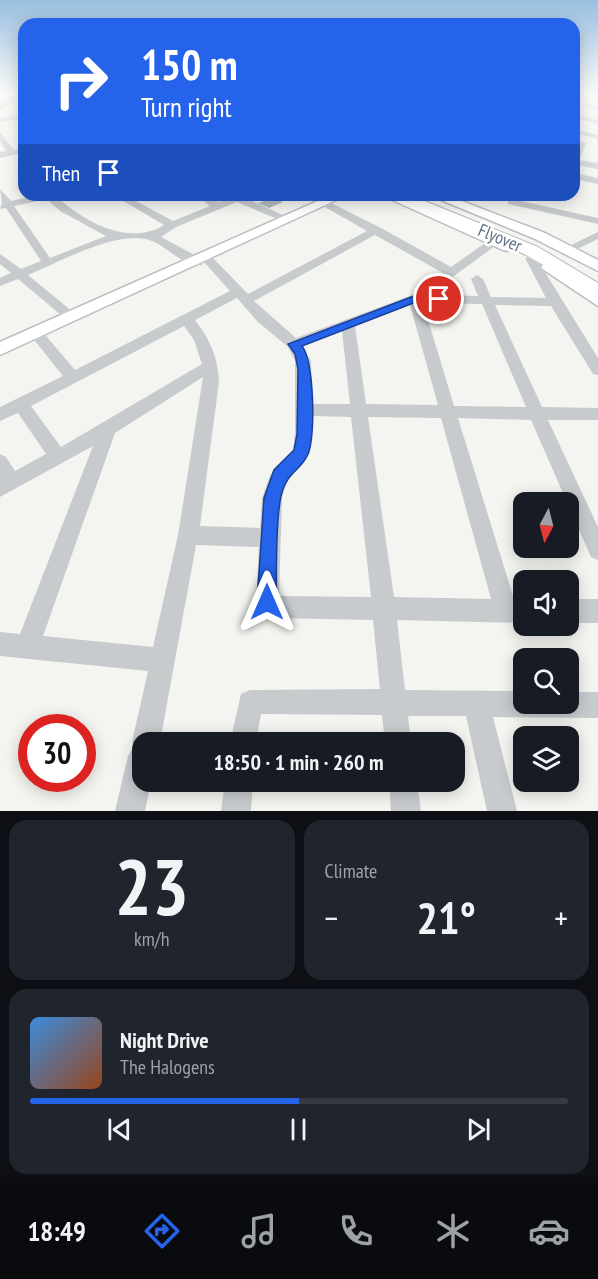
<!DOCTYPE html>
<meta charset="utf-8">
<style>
body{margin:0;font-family:"PT Sans Narrow",sans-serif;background:#20242c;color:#f1f3f6;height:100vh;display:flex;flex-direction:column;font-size:22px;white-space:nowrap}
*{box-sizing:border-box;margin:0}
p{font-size:20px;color:#9ea1a6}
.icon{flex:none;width:33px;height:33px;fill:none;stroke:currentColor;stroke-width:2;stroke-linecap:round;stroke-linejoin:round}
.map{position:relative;height:811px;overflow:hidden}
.drawer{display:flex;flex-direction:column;gap:9px;padding:9px;background:#0d0f14;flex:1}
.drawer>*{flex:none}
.top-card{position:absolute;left:18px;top:18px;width:562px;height:183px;border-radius:18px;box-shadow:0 3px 15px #0003;background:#2563eb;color:#fff;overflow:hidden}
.needle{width:39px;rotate:187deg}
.tools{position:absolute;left:513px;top:492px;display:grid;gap:12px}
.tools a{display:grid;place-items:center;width:66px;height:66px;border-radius:12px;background:#171b24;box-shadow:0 3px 15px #0003;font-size:30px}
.speed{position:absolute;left:18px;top:714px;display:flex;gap:12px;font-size:30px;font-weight:700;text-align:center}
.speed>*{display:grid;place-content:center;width:78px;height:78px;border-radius:50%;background:#171b24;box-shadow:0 3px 15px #0003;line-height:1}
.speed .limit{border:9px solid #d22;background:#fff;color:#111}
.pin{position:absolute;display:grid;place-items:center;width:51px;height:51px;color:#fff;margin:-26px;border:3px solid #fff;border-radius:50%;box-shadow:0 2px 6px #0007}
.me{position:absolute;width:66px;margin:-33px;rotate:0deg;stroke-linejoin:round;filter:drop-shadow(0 0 4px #0008)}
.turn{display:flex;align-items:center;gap:21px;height:126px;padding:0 24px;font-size:27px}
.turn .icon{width:78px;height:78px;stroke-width:2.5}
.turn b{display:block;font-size:42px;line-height:51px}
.then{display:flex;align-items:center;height:57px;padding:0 24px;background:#0003;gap:12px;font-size:22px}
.big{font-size:45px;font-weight:600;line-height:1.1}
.drawer .tile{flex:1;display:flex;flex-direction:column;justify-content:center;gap:9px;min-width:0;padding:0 21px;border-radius:18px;background:#20242c}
.drawer .dial{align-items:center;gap:0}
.dial b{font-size:78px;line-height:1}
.song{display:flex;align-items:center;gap:18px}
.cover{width:72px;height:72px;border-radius:9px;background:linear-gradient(135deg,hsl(210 70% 55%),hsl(20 70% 35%))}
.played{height:6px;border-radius:3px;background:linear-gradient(90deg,#2563eb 50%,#363941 50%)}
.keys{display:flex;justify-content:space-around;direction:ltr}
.heat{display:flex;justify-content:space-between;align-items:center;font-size:33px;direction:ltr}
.drawer .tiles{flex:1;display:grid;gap:9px;grid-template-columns:1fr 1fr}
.tile:last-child{grid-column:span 2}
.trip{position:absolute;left:132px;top:732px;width:333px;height:60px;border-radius:18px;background:#171b24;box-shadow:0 3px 15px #0003;font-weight:600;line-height:60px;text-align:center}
.dock{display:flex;height:96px;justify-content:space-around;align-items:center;background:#090b0e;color:#9ea1a6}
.dock .icon{width:42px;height:42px}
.dock .current{color:#2563eb}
.dock b{font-size:27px;color:#f1f3f6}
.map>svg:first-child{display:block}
.building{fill:#b2b9be}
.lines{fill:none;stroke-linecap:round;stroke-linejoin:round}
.major-casing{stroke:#babdc1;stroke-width:3}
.highway-casing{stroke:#b7babd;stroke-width:2}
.minor{fill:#c8cbce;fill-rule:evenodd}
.major{fill:#fff;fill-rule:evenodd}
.highway{fill:#fff;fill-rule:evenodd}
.route{fill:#2563eb;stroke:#184099;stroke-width:1.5}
.labels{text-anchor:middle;stroke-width:6;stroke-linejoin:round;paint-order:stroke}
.far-street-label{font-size:18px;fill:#607184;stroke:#fff}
</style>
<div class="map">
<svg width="598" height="811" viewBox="0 0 598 811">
<rect width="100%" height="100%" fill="#f4f5f0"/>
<path class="building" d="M274 198 283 202 269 208 258 203Z"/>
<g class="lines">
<g class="major-casing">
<path id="major" d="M331 195H347L0 355V342Z
M381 195H398L515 247 508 251 503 250Z
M429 195H446L545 233 598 260V271L535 239Z
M549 262 598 293V306L544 270 541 267 544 264Z"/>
</g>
<g class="highway-casing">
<path id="highway" d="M389 195H410L538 247 598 283V297L526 255Z"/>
</g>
<path class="minor" d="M19 93H24V96L0 110V105Z
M574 101 598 107V111L574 105Z
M574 114 598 120V124L574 118Z
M24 115V119L0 122V118Z
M574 129 598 135V139L574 133Z
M0 132 14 150 24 148V152L0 158V152L6 151 0 141Z
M579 141 586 143 579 160 598 163V169L574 165V151Z
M574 173 598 178V184L574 179Z
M0 189 11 201 37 195H55C82 221 129 247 164 225L113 195H125L173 221 210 206 195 195H207L219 202 236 195H250L246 198 293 220 284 222 237 202 176 227 161 237 202 259 203 256H211L248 294 367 231 316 202 314 200 319 197 381 228 451 267 491 239H499V243L428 295 478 296 471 279 477 275 483 279 491 297 546 298 525 258 535 256 598 358V375L593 374 551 306 495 305 542 407 598 408V420H548L598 527V560L591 557 531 420 458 418 514 599H524V623L397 620 405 690 524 691V704H568V692H598V718L493 717 517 811H487L466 716H408L411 742H385L382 715 261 714 256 742H230L241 694 250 690 380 689 373 620 274 618C265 615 260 612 256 602L259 547 196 545 160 742H142V782H151L145 811H115L128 756 134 746 132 742 148 671 0 656V632L20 634 93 446 0 497V454L6 457 15 471 46 454 18 413 0 421V407L63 376 31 336 29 333 31 330H41L75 370 230 291 203 261 202 265C186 268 167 247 152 241 119 228 60 262 28 275L79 317 77 320H67L18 279 0 286V278L11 273 0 264V254L21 269 41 261 6 208 0 209 2 203ZM47 199 60 211 106 236 50 258 14 206ZM375 235 443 273 410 296 296 338 254 301ZM237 298 257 321 288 347 295 361V433L293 450 270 475 262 498 260 528 200 526 219 382C218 358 210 339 195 320ZM423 303 482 304 526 407 454 406ZM410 305 438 405 366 404 355 326ZM184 326 194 340 202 364 61 447 31 406ZM342 331 350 404H312L311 361 302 346ZM203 377 178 535 153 647 43 636 115 433ZM312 416 351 417 371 597 279 596 282 498 287 479 310 453ZM368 417 441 418 491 599 394 597Z
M512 199 598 218V224L508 204V200Z
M598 232V239L573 251 563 249Z
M568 599H598V623H568Z
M225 782H253L251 811H221Z
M389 782H417L421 811H391Z"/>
<use href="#major" class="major"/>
<use href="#highway" class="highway"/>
</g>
<linearGradient id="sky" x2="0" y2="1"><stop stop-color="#99bee0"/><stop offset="0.45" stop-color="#fafaf8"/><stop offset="1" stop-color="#fafaf8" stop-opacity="0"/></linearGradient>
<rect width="598" height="207" fill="url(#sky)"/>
<path class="route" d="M439 296 444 299 443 302H416L302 346C314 362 316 435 308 454 301 471 287 471 281 496 275 523 277 572 276 602L274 608 267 611 260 608 257 602 264 498 274 470 294 450 297 434 298 369 295 354 288 344 411 297Z"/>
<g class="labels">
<g class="far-street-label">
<text transform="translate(500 238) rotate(23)" y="6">Flyover</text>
</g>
</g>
</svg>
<div class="tools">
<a><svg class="needle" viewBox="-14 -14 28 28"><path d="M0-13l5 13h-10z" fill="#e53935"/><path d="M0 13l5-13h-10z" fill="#9ea1a6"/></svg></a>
<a><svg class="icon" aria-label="sound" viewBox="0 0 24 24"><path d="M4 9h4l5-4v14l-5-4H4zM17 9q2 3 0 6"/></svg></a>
<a><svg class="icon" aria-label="search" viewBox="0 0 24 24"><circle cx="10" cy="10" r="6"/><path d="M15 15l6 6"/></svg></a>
<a><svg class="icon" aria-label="layers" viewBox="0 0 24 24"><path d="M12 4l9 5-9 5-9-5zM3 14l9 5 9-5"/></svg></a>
</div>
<div class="speed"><div class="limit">30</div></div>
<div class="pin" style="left:439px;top:299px;background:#d93025"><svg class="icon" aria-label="arrive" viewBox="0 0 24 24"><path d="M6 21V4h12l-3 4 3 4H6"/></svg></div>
<svg class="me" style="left:267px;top:602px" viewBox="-20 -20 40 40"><path d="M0-17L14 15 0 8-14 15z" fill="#2563eb" stroke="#fff" stroke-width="4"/></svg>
<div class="trip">18:50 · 1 min · 260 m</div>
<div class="top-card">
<div class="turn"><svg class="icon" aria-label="right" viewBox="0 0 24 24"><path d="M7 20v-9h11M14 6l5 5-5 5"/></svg><div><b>150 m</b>Turn right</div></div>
<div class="then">Then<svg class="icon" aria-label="arrive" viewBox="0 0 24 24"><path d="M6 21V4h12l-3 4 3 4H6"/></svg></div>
</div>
</div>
<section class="drawer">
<div class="tiles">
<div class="tile dial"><b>23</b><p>km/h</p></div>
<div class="tile"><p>Climate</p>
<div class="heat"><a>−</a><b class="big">21°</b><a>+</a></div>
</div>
<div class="tile">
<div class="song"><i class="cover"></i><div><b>Night Drive</b><p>The Halogens</p></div></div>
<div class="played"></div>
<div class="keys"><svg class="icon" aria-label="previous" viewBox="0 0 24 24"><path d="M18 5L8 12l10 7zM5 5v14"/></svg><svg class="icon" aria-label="pause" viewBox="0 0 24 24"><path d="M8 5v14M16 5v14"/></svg><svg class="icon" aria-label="next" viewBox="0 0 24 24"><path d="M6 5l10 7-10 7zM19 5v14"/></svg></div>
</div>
</div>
</section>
<nav class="dock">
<b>18:49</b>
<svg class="icon current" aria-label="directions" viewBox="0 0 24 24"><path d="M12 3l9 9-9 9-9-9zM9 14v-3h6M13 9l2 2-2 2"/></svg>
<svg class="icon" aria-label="music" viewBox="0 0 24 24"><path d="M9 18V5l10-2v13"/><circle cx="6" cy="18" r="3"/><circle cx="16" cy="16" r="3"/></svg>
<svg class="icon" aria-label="phone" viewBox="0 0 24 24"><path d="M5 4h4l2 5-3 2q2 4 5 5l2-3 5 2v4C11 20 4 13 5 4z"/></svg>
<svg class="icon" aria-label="climate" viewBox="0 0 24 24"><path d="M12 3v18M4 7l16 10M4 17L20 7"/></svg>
<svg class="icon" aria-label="car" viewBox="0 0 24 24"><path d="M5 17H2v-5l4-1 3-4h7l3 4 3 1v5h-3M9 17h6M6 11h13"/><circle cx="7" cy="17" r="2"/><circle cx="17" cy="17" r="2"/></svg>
</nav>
